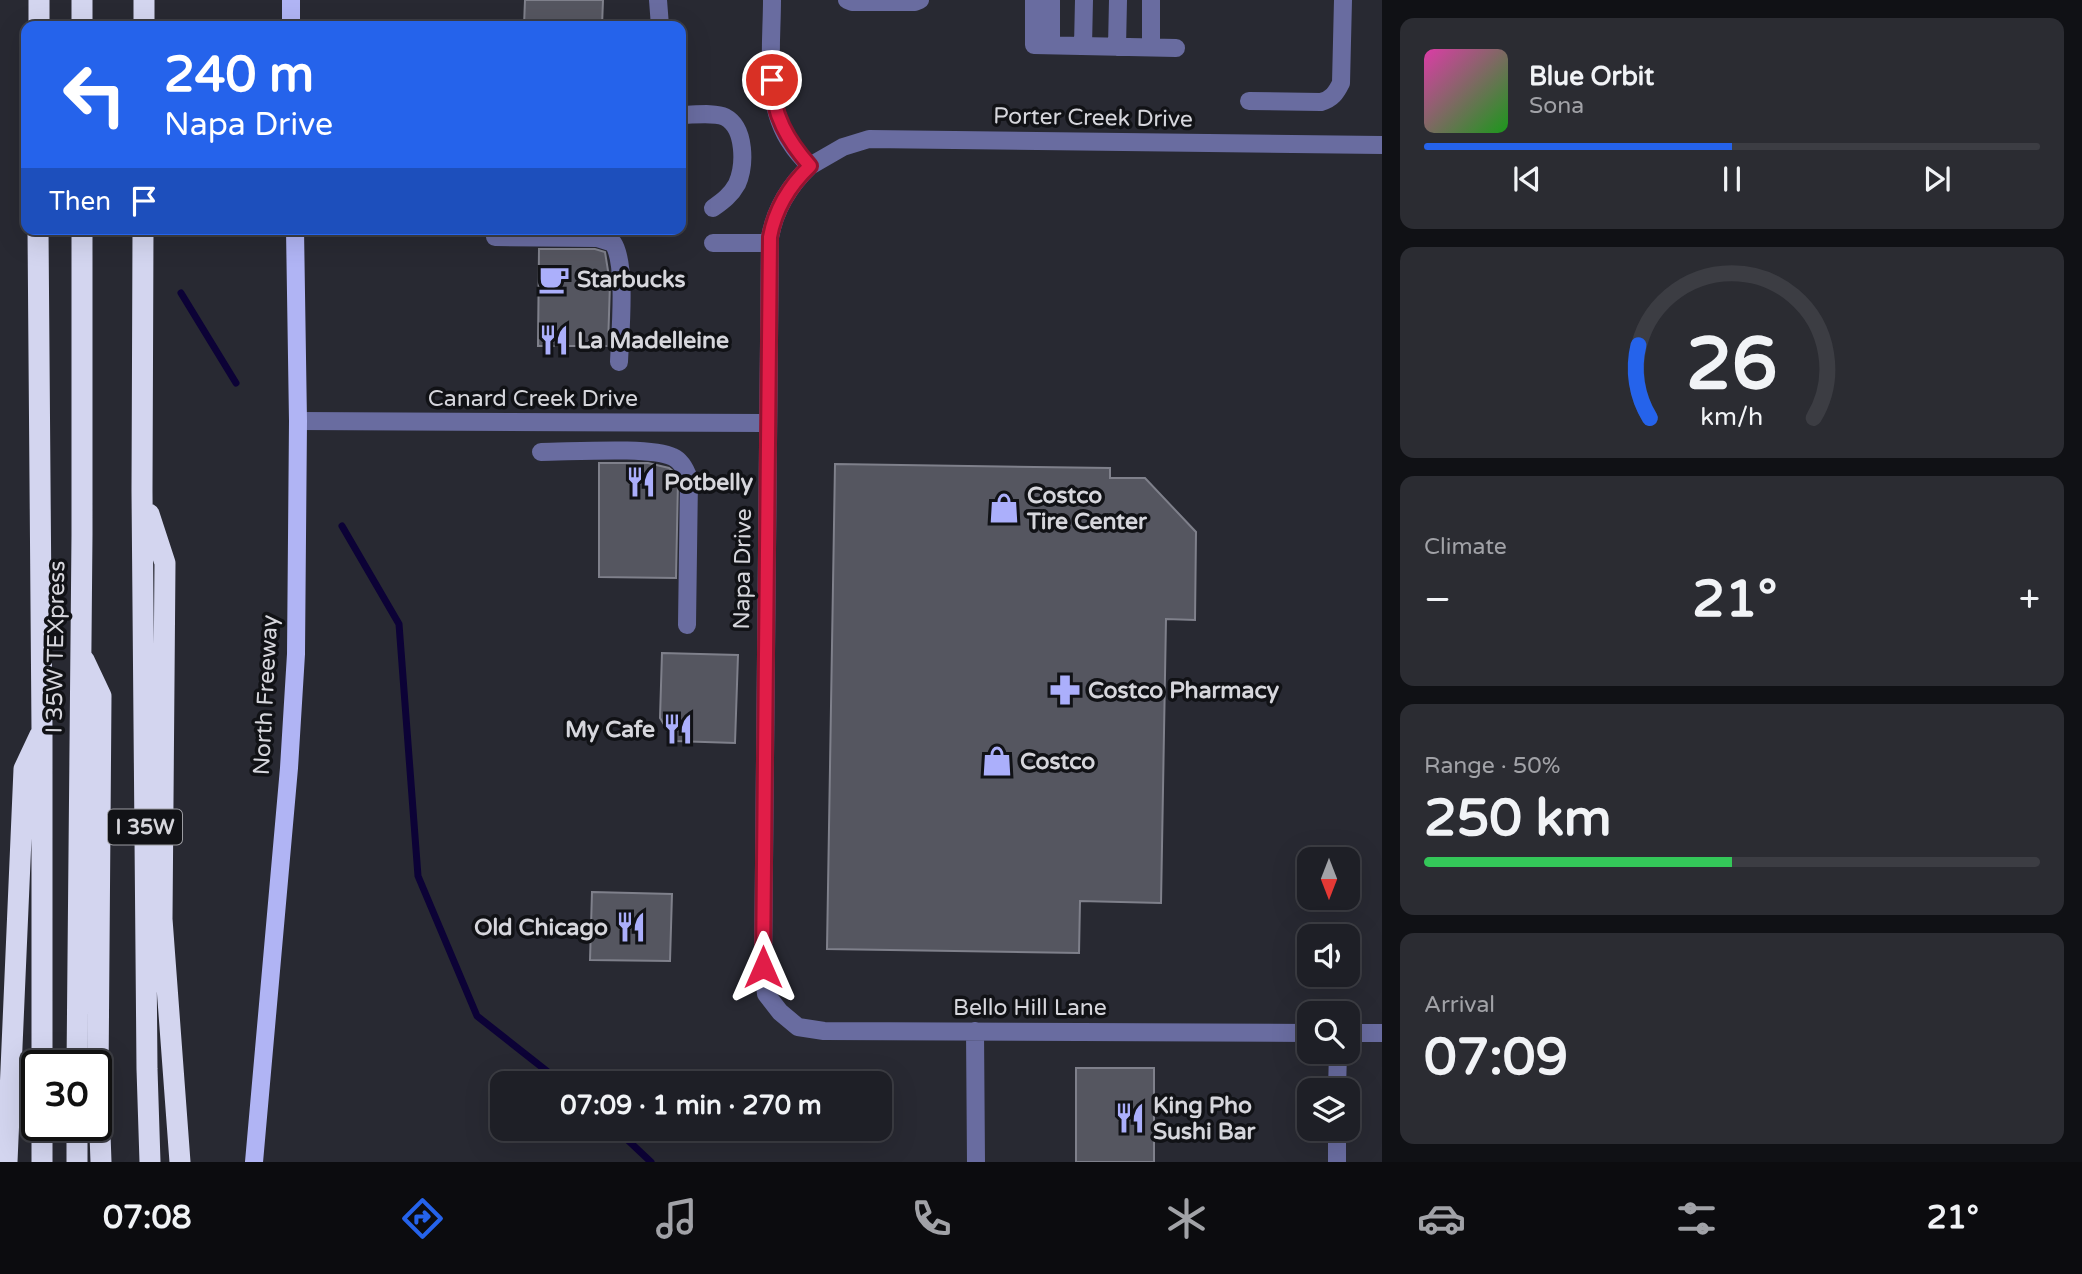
<!DOCTYPE html>
<meta charset="utf-8">
<style>
body{margin:0;font-family:"Varela Round",sans-serif;background:#2b2c32;color:#f1f3f6;height:100vh;display:flex;flex-direction:column;font-size:26px;white-space:nowrap}
*{box-sizing:border-box;margin:0}
p{font-size:23px;color:#a1a2a7}
.icon{flex:none;width:38px;height:38px;fill:none;stroke:currentColor;stroke-width:2;stroke-linecap:round;stroke-linejoin:round}
.map{position:relative;flex:1;overflow:hidden}
.panel{display:flex;flex-direction:column;gap:18px;padding:18px;background:#101115;width:700px}
.panel>*{flex:none}
.guide{position:absolute;left:21px;top:21px;width:665px;height:214px;border-radius:14px;box-shadow:0 7px 28px #0002,0 0 0 2px #3c3d43;background:#2563eb;color:#fff;overflow:hidden}
.needle{width:46px;rotate:180deg}
.fabs{position:absolute;left:1297px;top:847px;display:grid;gap:14px}
.fabs a{display:grid;place-items:center;width:63px;height:63px;border-radius:14px;background:#1e1f26;box-shadow:0 7px 28px #0002,0 0 0 2px #3c3d43;font-size:35px}
.speed{position:absolute;left:21px;top:1050px;display:flex;gap:14px;font-size:35px;font-weight:700;text-align:center}
.speed>*{display:grid;place-content:center;width:91px;height:91px;border-radius:50%;background:#1e1f26;box-shadow:0 7px 28px #0002,0 0 0 2px #3c3d43;line-height:1}
.speed .limit{border:4px solid #111;border-radius:10px;background:#fff;color:#111}
.pin{position:absolute;display:grid;place-items:center;width:60px;height:60px;color:#fff;margin:-30px;border:4px solid #fff;border-radius:50%;box-shadow:0 2px 7px #0007}
.me{position:absolute;width:77px;margin:-38px;rotate:0deg;stroke-linejoin:round;filter:drop-shadow(0 0 5px #0008)}
.turn{display:flex;align-items:center;gap:24px;height:147px;padding:0 28px;font-size:32px}
.turn .icon{width:91px;height:91px;stroke-width:2.5}
.turn b{display:block;font-size:49px;line-height:60px}
.then{display:flex;align-items:center;height:66px;padding:0 28px;background:#0003;gap:14px;font-size:26px}
.big{font-size:52px;font-weight:700;line-height:1.1}
.panel .widget{flex:1;display:flex;flex-direction:column;justify-content:center;gap:10px;min-width:0;padding:0 24px;border-radius:14px;background:#2b2c32}
.panel .dial{align-items:center;gap:0}
.dial svg{height:182px;overflow:visible;fill:none;stroke:#3c3d43;stroke-width:7;stroke-linecap:round;text-anchor:middle}
.dial text{fill:#f1f3f6;stroke:none}
.song{display:flex;align-items:center;gap:21px}
.cover{width:84px;height:84px;border-radius:10px;background:linear-gradient(135deg,hsl(320 70% 55%),hsl(120 70% 35%))}
.played{height:7px;border-radius:4px;background:linear-gradient(90deg,#2563eb 50%,#3c3d43 50%)}
.keys{display:flex;justify-content:space-around;direction:ltr}
.heat{display:flex;justify-content:space-between;align-items:center;font-size:38px;direction:ltr}
.charge{height:10px;border-radius:5px;background:linear-gradient(90deg,#34c759 50%,#3c3d43 0)}
.trip{position:absolute;left:490px;top:1071px;width:402px;height:70px;border-radius:14px;background:#1e1f26;box-shadow:0 7px 28px #0002,0 0 0 2px #3c3d43;font-weight:700;line-height:70px;text-align:center}
.menu{display:flex;height:112px;justify-content:space-around;align-items:center;background:#0c0c0f;color:#a1a2a7}
.menu .icon{width:49px;height:49px}
.menu .active{color:#2563eb}
.menu b{font-size:32px;color:#f1f3f6}
main{display:flex;flex:1;min-height:0}
.map>svg:first-child{display:block}
.lines{fill:none;stroke-linecap:round;stroke-linejoin:round}
.stream{stroke:#0c0236;stroke-width:7}
.building{fill:#555660;stroke:#7f808b;stroke-width:2}
.minor{stroke:#696ca0;stroke-width:18}
.major{stroke:#b0b4f4;stroke-width:18}
.highway{stroke:#d3d5ef;stroke-width:21}
.route-casing{stroke:#92132f;stroke-width:18}
.route{stroke:#e11d48;stroke-width:12}
.labels{text-anchor:middle;stroke-width:7;stroke-linejoin:round;paint-order:stroke}
.shield{fill:#111216;stroke:#9b9ba1;stroke-width:2}
.shield-label{font-size:21px;font-weight:bold;fill:#d6d6dc}
.street-label{font-size:23px;fill:#d6d6dc;stroke:#111216}
.poi-label{font-size:23px;font-weight:bold;fill:#d6d6dc;stroke:#111216;text-anchor:start}
</style>
<main>
<div class="map">
<svg width="1382" height="1162" viewBox="0 0 1382 1162">
<rect width="100%" height="100%" fill="#282932"/>
<g class="lines">
<path class="stream" d="M181 293 236 383
M342 526 399 624 418 876 477 1016 562 1083
M616 1129 651 1162"/>
</g>
<path class="building" d="M525 0H603L602 26H524Z
M539 249H595L605 252 610 283 608 346H538Z
M599 463H648L669 468 674 472 678 481 676 578 599 577Z
M835 464 1110 468V478H1145L1196 532 1195 620 1166 619 1161 903 1080 901 1079 953 827 949Z
M662 653 738 655 735 743 674 741 660 718Z
M592 892 672 894 670 961 590 960Z
M1076 1068H1154V1162H1076Z"/>
<g class="lines">
<path class="minor" d="M658 0 660 26
M772 0C772 47 763 105 792 145 797 153 804 160 810 166 789 186 775 210 770 237L763 967 766 994 780 1012 798 1027 824 1031 1309 1033
M847 0 852 2H915L920 0
M1034 0V45L1176 48
M1051 45V0
M1083 46 1084 0
M1117 47 1118 0
M1151 47V0
M1249 101 1321 102C1332 99 1336 93 1341 83L1343 0
M681 115C693 115 715 112 725 117 746 128 745 166 737 184 731 195 723 201 713 208
M810 166 843 147 869 139 1382 145
M495 237 597 238 613 243C627 263 620 335 619 362
M713 243H770
M298 421 768 423
M541 452C570 452 651 446 673 457 682 461 686 470 689 479L687 625
M975 1031 976 1162
M1348 1033H1382
M1337 1090 1338 1052
M1337 1162V1129"/>
<path class="major" d="M291 0V26
M254 1162 289 768 296 654 298 421 295 229"/>
<path class="highway" d="M39 0V26
M82 0V26
M144 26V0
M38 229 42 730V1066
M143 229 142 491 147 1069 150 1162
M149 514 165 563 162 919 180 1162
M84 660 101 696 98 1079 101 1162
M77 1066 82 535V229
M7 1162 24 769 40 735
M42 1162V1125
M77 1162V1125"/>
</g>
<g class="lines">
<g class="route-casing">
<path id="route" d="M763 967 770 237C775 210 789 186 810 166 788 141 772 114 772 80"/>
</g>
<use href="#route" class="route"/>
</g>
<defs>
<g id="cafe-bare" transform="scale(2.415)"><path d="M-5.5-4.5H6V0H3Q3 3.5 0 3.5H-2.5Q-5.5 3.5-5.5 0ZM3-3.2v2h1.7v-2ZM-6 4.5H4V6H-6Z" fill="#abaffb" stroke="#111216" stroke-width="2.5" paint-order="stroke"/></g>
<g id="restaurant-bare" transform="scale(2.415)"><path d="M-5-6h1v4h1v-4h1v4h1v-4h1v5L-1.5 .5V6h-2V.5L-5-1ZM5-6V6H3V1.5H1.5Q1.5-4 5-6Z" fill="#abaffb" stroke="#111216" stroke-width="2.5" paint-order="stroke"/></g>
<g id="shop-bare" transform="scale(2.415)"><path d="M-5-2.5h2.3a2.7 3.5 0 0 1 5.4 0H5L5.5 6h-11ZM-1.5-2.5h3a1.5 2.3 0 0 0-3 0Z" fill="#abaffb" stroke="#111216" stroke-width="2.5" paint-order="stroke"/></g>
<g id="pharmacy-bare" transform="scale(2.415)"><path d="M-2-6h4v4h4v4h-4v4h-4v-4h-4v-4h4Z" fill="#abaffb" stroke="#111216" stroke-width="2.5" paint-order="stroke"/></g>
</defs>
<g fill-rule="evenodd">
<use href="#cafe-bare" x="554" y="279"/>
<use href="#restaurant-bare" x="554" y="340"/>
<use href="#restaurant-bare" x="641" y="482"/>
<use href="#shop-bare" x="1004" y="508"/>
<use href="#pharmacy-bare" x="1065" y="690"/>
<use href="#restaurant-bare" x="678" y="729"/>
<use href="#shop-bare" x="997" y="761"/>
<use href="#restaurant-bare" x="631" y="927"/>
<use href="#restaurant-bare" x="1130" y="1118"/>
</g>
<g class="labels">
<rect class="shield" x="108" y="809.5" width="74" height="35" rx="5"/>
<g class="shield-label">
<text x="145" y="834">I 35W</text>
</g>
<g class="street-label">
<text transform="translate(1093 117) rotate(1)" y="8">Porter Creek Drive</text>
<text x="533" y="406">Canard Creek Drive</text>
<text transform="translate(742 569) rotate(-89)" y="8">Napa Drive</text>
<text transform="translate(55 647) rotate(-89)" y="8">I 35W TEXpress</text>
<text transform="translate(265 695) rotate(-87)" y="8">North Freeway</text>
<text x="1030" y="1015">Bello Hill Lane</text>
</g>
<g class="poi-label">
<text x="577" y="287">Starbucks</text>
<text x="577" y="348">La Madelleine</text>
<text x="664" y="490">Potbelly</text>
<text x="1027" y="503">Costco<tspan x="1027" dy="26">Tire Center</tspan></text>
<text x="1088" y="698">Costco Pharmacy</text>
<text x="655" y="737" text-anchor="end">My Cafe</text>
<text x="1020" y="769">Costco</text>
<text x="608" y="935" text-anchor="end">Old Chicago</text>
<text x="1153" y="1113">King Pho<tspan x="1153" dy="26">Sushi Bar</tspan></text>
</g>
</g>
</svg>
<div class="fabs">
<a><svg class="needle" viewBox="-14 -14 28 28"><path d="M0-13l5 13h-10z" fill="#e53935"/><path d="M0 13l5-13h-10z" fill="#a1a2a7"/></svg></a>
<a><svg class="icon" aria-label="sound" viewBox="0 0 24 24"><path d="M4 9h4l5-4v14l-5-4H4zM17 9q2 3 0 6"/></svg></a>
<a><svg class="icon" aria-label="search" viewBox="0 0 24 24"><circle cx="10" cy="10" r="6"/><path d="M15 15l6 6"/></svg></a>
<a><svg class="icon" aria-label="layers" viewBox="0 0 24 24"><path d="M12 4l9 5-9 5-9-5zM3 14l9 5 9-5"/></svg></a>
</div>
<div class="speed"><div class="limit">30</div></div>
<div class="pin" style="left:772px;top:80px;background:#d93025"><svg class="icon" aria-label="arrive" viewBox="0 0 24 24"><path d="M6 21V4h12l-3 4 3 4H6"/></svg></div>
<svg class="me" style="left:763px;top:967px" viewBox="-20 -20 40 40"><path d="M0-17L14 15 0 8-14 15z" fill="#e11d48" stroke="#fff" stroke-width="4"/></svg>
<div class="trip">07:09 · 1 min · 270 m</div>
<div class="guide">
<div class="turn"><svg class="icon" aria-label="left" viewBox="0 0 24 24"><path d="M17 20v-9H6M10 6l-5 5 5 5"/></svg><div><b>240 m</b>Napa Drive</div></div>
<div class="then">Then<svg class="icon" aria-label="arrive" viewBox="0 0 24 24"><path d="M6 21V4h12l-3 4 3 4H6"/></svg></div>
</div>
</div>
<section class="panel">
<div class="widget">
<div class="song"><i class="cover"></i><div><b>Blue Orbit</b><p>Sona</p></div></div>
<div class="played"></div>
<div class="keys"><svg class="icon" aria-label="previous" viewBox="0 0 24 24"><path d="M18 5L8 12l10 7zM5 5v14"/></svg><svg class="icon" aria-label="pause" viewBox="0 0 24 24"><path d="M8 5v14M16 5v14"/></svg><svg class="icon" aria-label="next" viewBox="0 0 24 24"><path d="M6 5l10 7-10 7zM19 5v14"/></svg></div>
</div>
<div class="widget dial"><svg viewBox="0 0 100 80">
<path d="M14 69A42 42 0 1 1 86 69"/>
<path d="M14 69A42 42 0 0 1 9 37" stroke="#2563eb"/>
<text x="50" y="56" font-size="32" font-weight="700">26</text>
<text x="50" y="72" font-size="11">km/h</text>
</svg></div>
<div class="widget"><p>Climate</p>
<div class="heat"><a>−</a><b class="big">21°</b><a>+</a></div>
</div>
<div class="widget"><p>Range · 50%</p><b class="big">250 km</b><div class="charge"></div></div>
<div class="widget"><p>Arrival</p><b class="big">07:09</b></div>
</section>
</main>
<nav class="menu">
<b>07:08</b>
<svg class="icon active" aria-label="directions" viewBox="0 0 24 24"><path d="M12 3l9 9-9 9-9-9zM9 14v-3h6M13 9l2 2-2 2"/></svg>
<svg class="icon" aria-label="music" viewBox="0 0 24 24"><path d="M9 18V5l10-2v13"/><circle cx="6" cy="18" r="3"/><circle cx="16" cy="16" r="3"/></svg>
<svg class="icon" aria-label="phone" viewBox="0 0 24 24"><path d="M5 4h4l2 5-3 2q2 4 5 5l2-3 5 2v4C11 20 4 13 5 4z"/></svg>
<svg class="icon" aria-label="climate" viewBox="0 0 24 24"><path d="M12 3v18M4 7l16 10M4 17L20 7"/></svg>
<svg class="icon" aria-label="car" viewBox="0 0 24 24"><path d="M5 17H2v-5l4-1 3-4h7l3 4 3 1v5h-3M9 17h6M6 11h13"/><circle cx="7" cy="17" r="2"/><circle cx="17" cy="17" r="2"/></svg>
<svg class="icon" aria-label="filters" viewBox="0 0 24 24"><path d="M4 7h16M4 17h16"/><circle cx="9" cy="7" r="2"/><circle cx="15" cy="17" r="2"/></svg>
<b>21°</b>
</nav>
